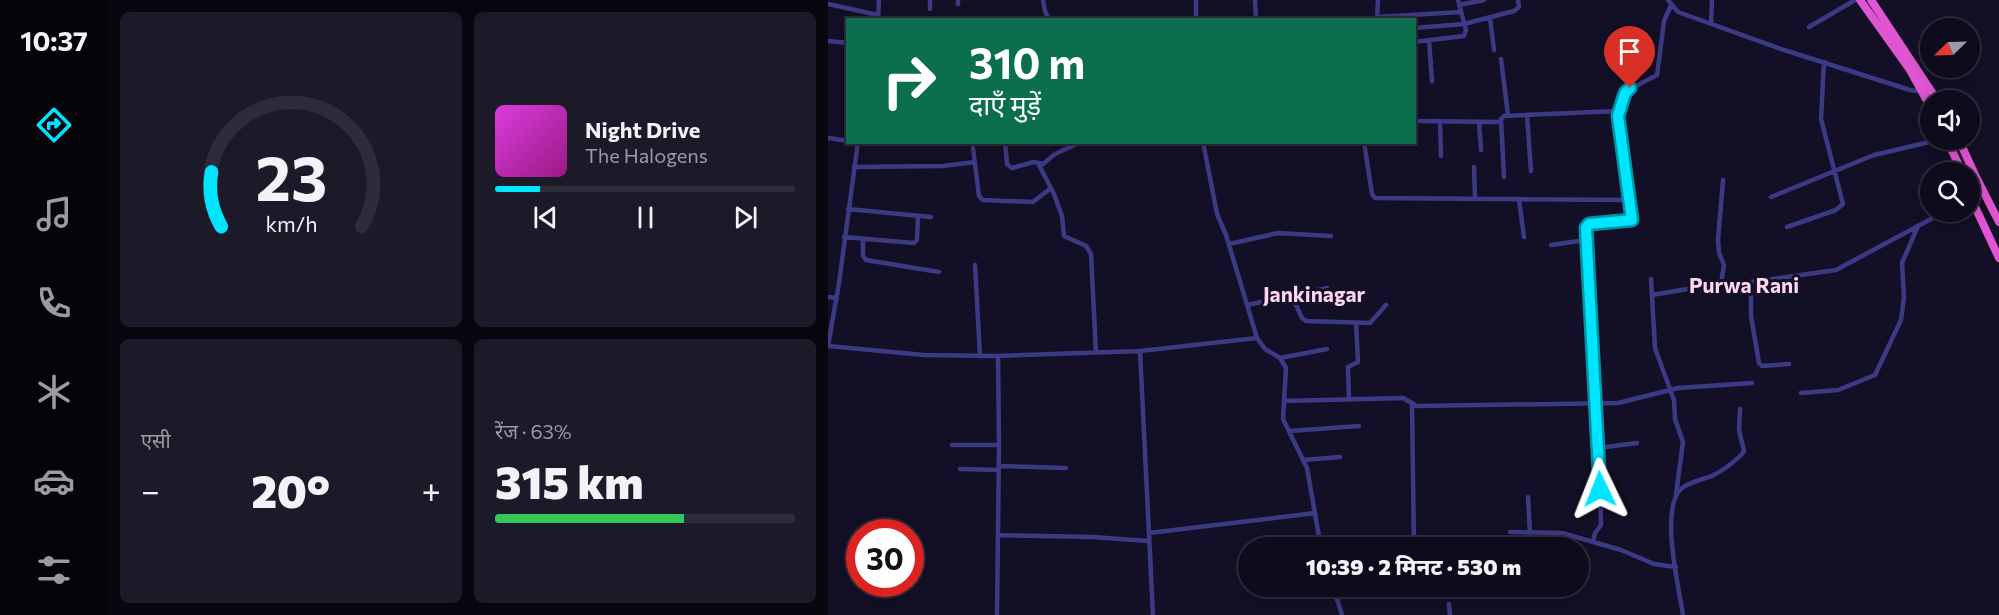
<!DOCTYPE html>
<html lang="hi">
<meta charset="utf-8">
<style>
body{margin:0;font-family:Commissioner,"Noto Sans Devanagari",sans-serif;background:#1c1929;color:#f1f3f6;height:100vh;display:flex;flex-direction:column;font-size:22px;white-space:nowrap}
*{box-sizing:border-box;margin:0}
p{font-size:20px;color:#9b9ba3}
.icon{flex:none;width:33px;height:33px;fill:none;stroke:currentColor;stroke-width:2;stroke-linecap:round;stroke-linejoin:round}
.map{position:relative;flex:1;overflow:hidden}
.sheet{display:flex;flex-direction:column;gap:12px;padding:12px;background:#08060f;width:720px}
.sheet>*{flex:none}
.guide{position:absolute;left:18px;top:18px;width:570px;height:126px;border-radius:0px;box-shadow:0 3px 15px #0003,0 0 0 2px #2e2b3b;background:#0b6e4f;color:#fff;overflow:hidden}
.needle{width:39px;rotate:247deg}
.fabs{position:absolute;left:1092px;top:18px;display:grid;gap:12px}
.fabs a{display:grid;place-items:center;width:60px;height:60px;border-radius:50%;background:#0e0b1c;box-shadow:0 3px 15px #0003,0 0 0 2px #2e2b3b;font-size:30px}
.speed{position:absolute;left:18px;top:519px;display:flex;gap:12px;font-size:30px;font-weight:700;text-align:center}
.speed>*{display:grid;place-content:center;width:78px;height:78px;border-radius:50%;background:#0e0b1c;box-shadow:0 3px 15px #0003,0 0 0 2px #2e2b3b;line-height:1}
.speed .limit{border:9px solid #d22;background:#fff;color:#111}
.pin{position:absolute;display:grid;place-items:center;width:51px;height:51px;color:#fff;margin:-62px -26px;border-radius:50% 50% 50% 0;rotate:-45deg;box-shadow:0 0 6px #0007}
.pin .icon{rotate:45deg}
.me{position:absolute;width:66px;margin:-33px;rotate:358deg;stroke-linejoin:round;filter:drop-shadow(0 0 4px #0008)}
.turn{display:flex;align-items:center;gap:21px;height:126px;padding:0 24px;font-size:27px}
.turn .icon{width:78px;height:78px;stroke-width:2.5}
.turn b{display:block;font-size:42px;line-height:51px}
.big{font-size:45px;font-weight:800;line-height:1.1}
.sheet .card{flex:1;display:flex;flex-direction:column;justify-content:center;gap:9px;min-width:0;padding:0 21px;border-radius:9px;background:#1c1929}
.sheet .dial{align-items:center;gap:0}
.dial svg{height:156px;overflow:visible;fill:none;stroke:#2e2b3b;stroke-width:7;stroke-linecap:round;text-anchor:middle}
.dial text{fill:#f1f3f6;stroke:none}
.song{display:flex;align-items:center;gap:18px}
.cover{width:72px;height:72px;border-radius:9px;background:linear-gradient(135deg,hsl(300 70% 55%),hsl(310 70% 35%))}
.played{height:6px;border-radius:3px;background:linear-gradient(90deg,#00e5ff 15%,#2e2b3b 15%)}
.keys{display:flex;justify-content:space-around;direction:ltr}
.heat{display:flex;justify-content:space-between;align-items:center;font-size:33px;direction:ltr}
.charge{height:9px;border-radius:4px;background:linear-gradient(90deg,#34c759 63%,#2e2b3b 0)}
.sheet .tiles{flex:1;display:grid;gap:12px;grid-template-columns:repeat(2,1fr)}
.trip{position:absolute;left:410px;top:537px;width:351px;height:60px;border-radius:30px;background:#0e0b1c;box-shadow:0 3px 15px #0003,0 0 0 2px #2e2b3b;font-weight:800;line-height:60px;text-align:center}
main{display:flex;flex:1;min-height:0}
.tabs{display:flex;flex-direction:column;width:108px;justify-content:space-around;align-items:center;background:#06040b;color:#9b9ba3}
.tabs .icon{width:42px;height:42px}
.tabs .selected{color:#00e5ff}
.tabs b{font-size:27px;color:#f1f3f6}
.map>svg:first-child{display:block}
.lines{fill:none;stroke-linecap:round;stroke-linejoin:round}
.minor{stroke:#3d3a85;stroke-width:4.5}
.trunk{stroke:#e055d1;stroke-width:8}
.route-casing{stroke:#0095a6;stroke-width:15}
.route{stroke:#00e5ff;stroke-width:10}
.labels{text-anchor:middle;stroke-width:6;stroke-linejoin:round;paint-order:stroke}
.quarter-label{font-size:21px;font-weight:bold;fill:#ffd6f0;stroke:#130f26}
</style>
<main>
<nav class="tabs">
<b>10:37</b>
<svg class="icon selected" aria-label="directions" viewBox="0 0 24 24"><path d="M12 3l9 9-9 9-9-9zM9 14v-3h6M13 9l2 2-2 2"/></svg>
<svg class="icon" aria-label="music" viewBox="0 0 24 24"><path d="M9 18V5l10-2v13"/><circle cx="6" cy="18" r="3"/><circle cx="16" cy="16" r="3"/></svg>
<svg class="icon" aria-label="phone" viewBox="0 0 24 24"><path d="M5 4h4l2 5-3 2q2 4 5 5l2-3 5 2v4C11 20 4 13 5 4z"/></svg>
<svg class="icon" aria-label="climate" viewBox="0 0 24 24"><path d="M12 3v18M4 7l16 10M4 17L20 7"/></svg>
<svg class="icon" aria-label="car" viewBox="0 0 24 24"><path d="M5 17H2v-5l4-1 3-4h7l3 4 3 1v5h-3M9 17h6M6 11h13"/><circle cx="7" cy="17" r="2"/><circle cx="17" cy="17" r="2"/></svg>
<svg class="icon" aria-label="filters" viewBox="0 0 24 24"><path d="M4 7h16M4 17h16"/><circle cx="9" cy="7" r="2"/><circle cx="15" cy="17" r="2"/></svg>
</nav>
<section class="sheet">
<div class="tiles">
<div class="card dial"><svg viewBox="0 0 100 80">
<path d="M14 69A42 42 0 1 1 86 69"/>
<path d="M14 69A42 42 0 0 1 9 41" stroke="#00e5ff"/>
<text x="50" y="56" font-size="32" font-weight="700">23</text>
<text x="50" y="72" font-size="11">km/h</text>
</svg></div>
<div class="card">
<div class="song"><i class="cover"></i><div><b>Night Drive</b><p>The Halogens</p></div></div>
<div class="played"></div>
<div class="keys"><svg class="icon" aria-label="previous" viewBox="0 0 24 24"><path d="M18 5L8 12l10 7zM5 5v14"/></svg><svg class="icon" aria-label="pause" viewBox="0 0 24 24"><path d="M8 5v14M16 5v14"/></svg><svg class="icon" aria-label="next" viewBox="0 0 24 24"><path d="M6 5l10 7-10 7zM19 5v14"/></svg></div>
</div>
<div class="card"><p>एसी</p>
<div class="heat"><a>−</a><b class="big">20°</b><a>+</a></div>
</div>
<div class="card"><p>रेंज · 63%</p><b class="big">315 km</b><div class="charge"></div></div>
</div>
</section>
<div class="map">
<svg width="1171" height="615" viewBox="0 0 1171 615">
<rect width="100%" height="100%" fill="#130f26"/>
<g class="lines">
<path class="minor" d="M130 0V4
M215 0 217 11 221 20
M427 0 428 20
M840 0 850 12 953 49 1082 90 1089 91 1094 89
M0 4 50 15
M631 5 656 0
M102 9V0
M549 17 633 12
M662 18 666 50
M50 20 51 0
M368 20V0
M549 20 550 0
M883 24 884 0
M981 27 1027 0
M586 28 636 24 686 11 691 7 690 0
M601 40 604 81
M0 41 20 43
M586 42 636 36 638 30 630 0
M673 59 680 115
M699 115 703 171
M586 121 673 122
M612 121 613 156
M651 122 653 150
M0 138 20 141
M177 142 179 164 184 168 206 162 215 164 227 154 253 142
M375 142 389 214 398 235 429 338
M536 142 544 194 547 198 801 200
M145 148 151 196 155 200 205 202 223 188
M210 163 226 194 234 216 236 236 258 246 263 254 268 353
M26 167 115 166 147 162
M646 167 647 199
M676 177 673 119 676 116 790 111
M943 197 1046 155 1110 140
M691 200 696 237
M20 209 103 217
M959 227 1008 210 1015 204 993 119 996 62
M16 237 86 243 89 240 90 216
M35 239V256L38 260 111 272
M401 244 450 233 503 236
M723 245 758 240
M147 265 152 356
M823 279 827 348 846 400 847 419 855 442 848 494
M923 282V316L931 363 934 366 961 364
M893 283 896 265 891 253 890 240 895 180
M824 295 900 282H923L1008 270 1116 212
M464 296 474 318 478 321 542 323 558 305
M0 297 9 298
M419 305 499 288
M0 346 96 355 170 356 312 351 429 338 437 349 452 358 458 368 455 419 479 468 493 548
M0 346 11 283 30 142
M312 351 325 615
M452 358 499 349
M973 393 1010 390 1047 375 1073 320 1076 297 1074 263 1090 226
M521 400 520 367 530 362 528 323
M456 401 575 398 589 406 790 403 850 388 924 383
M584 404 586 548
M461 431 531 426
M124 445H171
M770 448 809 443
M475 460 512 457
M171 466 238 468
M132 469 171 470
M700 497 702 533
M682 532 734 533 793 550 826 564 848 567
M321 533 487 513
M170 535 264 537 321 541
M765 542 767 533 773 525 772 472 758 228 761 224 804 220 790 111 800 90 829 75 836 21 843 5
M505 586 514 615
M621 604 622 615
M169 615 171 445 170 356
M855 615C851 588 831 506 854 488 864 481 873 480 884 476 894 471 906 462 914 454L916 451 911 430 912 409"/>
<path class="trunk" d="M1032 0 1082 70 1102 106
M1043 0 1109 100
M1119 140 1134 172
M1131 140 1147 175 1171 222
M1142 196 1171 258"/>
</g>
<g class="lines">
<g class="route-casing">
<path id="route" d="M772 489 758 228 761 224 804 220 790 116 797 93 802 88"/>
</g>
<use href="#route" class="route"/>
</g>
<g class="labels">
<g class="quarter-label">
<text x="916" y="293">Purwa Rani</text>
<text x="486" y="302">Jankinagar</text>
</g>
</g>
</svg>
<div class="fabs">
<a><svg class="needle" viewBox="-14 -14 28 28"><path d="M0-13l5 13h-10z" fill="#e53935"/><path d="M0 13l5-13h-10z" fill="#9b9ba3"/></svg></a>
<a><svg class="icon" aria-label="sound" viewBox="0 0 24 24"><path d="M4 9h4l5-4v14l-5-4H4zM17 9q2 3 0 6"/></svg></a>
<a><svg class="icon" aria-label="search" viewBox="0 0 24 24"><circle cx="10" cy="10" r="6"/><path d="M15 15l6 6"/></svg></a>
</div>
<div class="speed"><div class="limit">30</div></div>
<div class="pin" style="left:802px;top:88px;background:#d93025"><svg class="icon" aria-label="arrive" viewBox="0 0 24 24"><path d="M6 21V4h12l-3 4 3 4H6"/></svg></div>
<svg class="me" style="left:772px;top:489px" viewBox="-20 -20 40 40"><path d="M0-17L14 15 0 8-14 15z" fill="#00e5ff" stroke="#fff" stroke-width="4"/></svg>
<div class="trip">10:39 · 2 मिनट · 530 m</div>
<div class="guide">
<div class="turn"><svg class="icon" aria-label="right" viewBox="0 0 24 24"><path d="M7 20v-9h11M14 6l5 5-5 5"/></svg><div><b>310 m</b>दाएँ मुड़ें</div></div>
</div>
</div>
</main>
